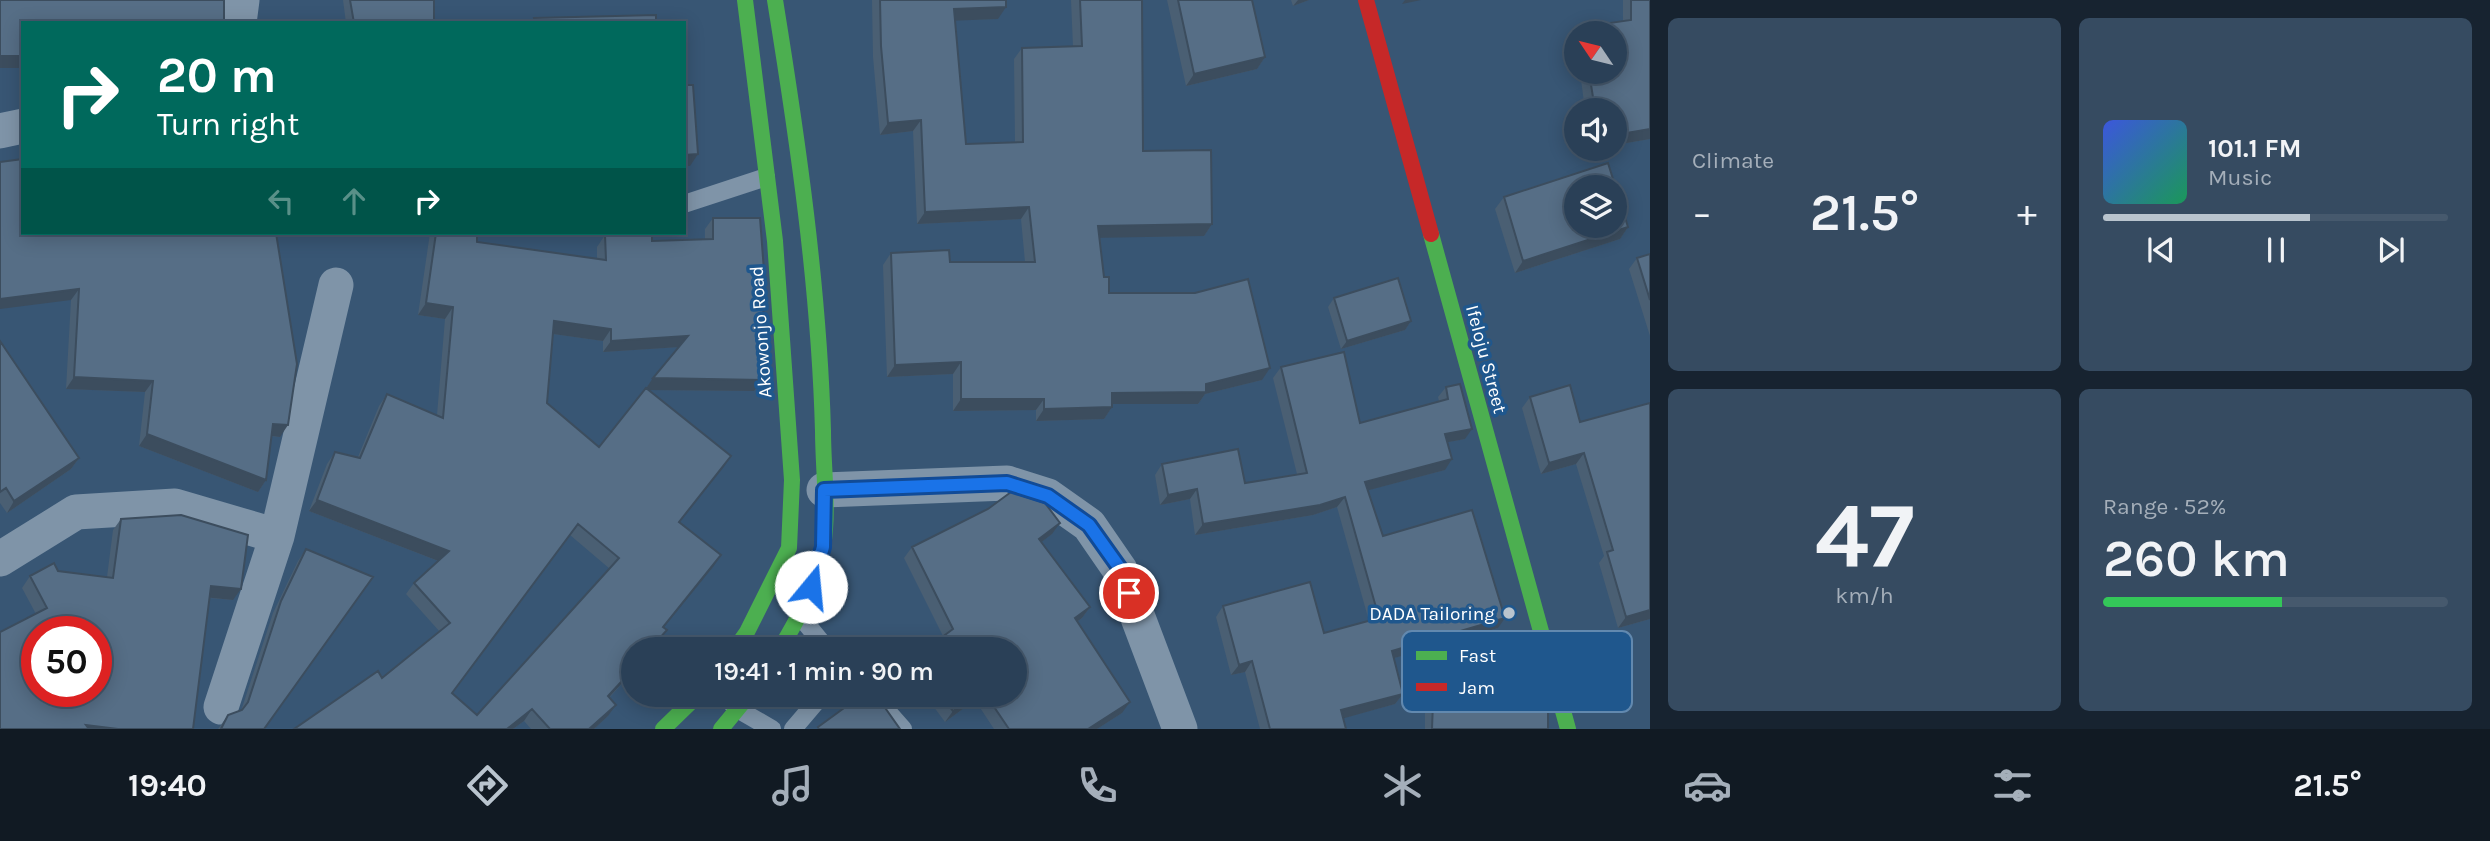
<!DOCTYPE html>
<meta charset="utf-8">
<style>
body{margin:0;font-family:Karla,sans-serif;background:#364b61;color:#f1f3f6;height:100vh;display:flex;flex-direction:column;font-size:26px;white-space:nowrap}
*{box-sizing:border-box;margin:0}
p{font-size:23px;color:#a5afba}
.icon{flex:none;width:38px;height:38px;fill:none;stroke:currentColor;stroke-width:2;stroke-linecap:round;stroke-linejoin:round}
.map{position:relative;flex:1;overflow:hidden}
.details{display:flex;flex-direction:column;gap:18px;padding:18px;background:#172330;width:840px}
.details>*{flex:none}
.top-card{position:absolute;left:21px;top:21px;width:665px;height:214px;border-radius:0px;box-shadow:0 4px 18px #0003,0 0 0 2px #46596d;background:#00695c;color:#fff;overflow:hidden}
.needle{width:46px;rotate:305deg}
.tools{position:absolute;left:1564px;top:21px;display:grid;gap:14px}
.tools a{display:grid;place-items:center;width:63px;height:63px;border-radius:50%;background:#2a4057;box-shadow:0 4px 18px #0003,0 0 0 2px #46596d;font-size:35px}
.speed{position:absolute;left:21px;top:616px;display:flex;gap:14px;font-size:35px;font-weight:700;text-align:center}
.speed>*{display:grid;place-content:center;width:91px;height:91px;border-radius:50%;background:#2a4057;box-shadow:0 4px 18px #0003,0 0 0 2px #46596d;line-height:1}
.speed .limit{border:10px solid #d22;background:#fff;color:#111}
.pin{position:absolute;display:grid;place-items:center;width:60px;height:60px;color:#fff;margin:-30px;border:4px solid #fff;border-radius:50%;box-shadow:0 2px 7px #0007}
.me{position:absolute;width:77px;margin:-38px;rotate:17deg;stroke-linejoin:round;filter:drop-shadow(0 0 5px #0008)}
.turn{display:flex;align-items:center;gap:24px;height:147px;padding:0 21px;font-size:32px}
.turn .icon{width:91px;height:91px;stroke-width:2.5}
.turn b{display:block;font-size:49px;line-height:60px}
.lanes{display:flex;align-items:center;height:66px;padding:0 21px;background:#0003;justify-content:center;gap:35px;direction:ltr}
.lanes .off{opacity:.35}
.big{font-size:52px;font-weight:600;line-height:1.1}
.details .widget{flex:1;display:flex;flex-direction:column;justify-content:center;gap:10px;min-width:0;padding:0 24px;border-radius:10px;background:#364b61}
.details .dial{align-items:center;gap:0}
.dial b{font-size:91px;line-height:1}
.song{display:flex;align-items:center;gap:21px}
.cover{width:84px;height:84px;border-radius:10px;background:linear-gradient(135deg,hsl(230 70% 55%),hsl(150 70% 35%))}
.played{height:7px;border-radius:4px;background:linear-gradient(90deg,#b9c4ce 60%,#46596d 60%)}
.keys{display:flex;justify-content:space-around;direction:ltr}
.heat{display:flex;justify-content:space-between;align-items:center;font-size:38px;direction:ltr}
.charge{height:10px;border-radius:5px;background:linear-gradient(90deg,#34c759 52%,#46596d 0)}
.details .tiles{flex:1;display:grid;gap:18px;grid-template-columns:repeat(2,1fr)}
.trip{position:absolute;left:621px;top:637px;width:406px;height:70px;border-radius:35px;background:#2a4057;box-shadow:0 4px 18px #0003,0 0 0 2px #46596d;font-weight:600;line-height:70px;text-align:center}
.menu{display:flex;height:112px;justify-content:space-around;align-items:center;background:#111a23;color:#a5afba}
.menu .icon{width:49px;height:49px}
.menu .on{color:#b9c4ce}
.menu b{font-size:32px;color:#f1f3f6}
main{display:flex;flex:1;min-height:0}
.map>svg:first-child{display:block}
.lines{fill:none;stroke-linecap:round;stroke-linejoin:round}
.lane{stroke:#7f94a8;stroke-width:18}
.street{stroke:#7f94a8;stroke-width:35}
.fast{stroke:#4caf50;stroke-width:16}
.jam{stroke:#c62828;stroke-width:16}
.wall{fill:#4a5f73;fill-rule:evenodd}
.shaded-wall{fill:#3c4d5e}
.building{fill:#566e86;stroke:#3c4d5e;stroke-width:2;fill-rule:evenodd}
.route-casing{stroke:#114b97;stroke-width:18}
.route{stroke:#1a73e8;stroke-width:12}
.poi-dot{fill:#b9c4ce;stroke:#1f578d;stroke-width:2.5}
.labels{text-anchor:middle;stroke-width:7;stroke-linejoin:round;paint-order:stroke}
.street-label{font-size:19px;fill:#fff;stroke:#1f578d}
.poi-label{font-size:19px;fill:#fff;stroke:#1f578d;text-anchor:end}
.key{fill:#1f578d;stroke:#6289af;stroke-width:2}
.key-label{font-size:19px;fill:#fff}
</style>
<main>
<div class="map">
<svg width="1650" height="729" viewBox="0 0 1650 729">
<rect width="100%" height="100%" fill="#385674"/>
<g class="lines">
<path class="lane" d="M684 204 766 177
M800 616 827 649
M723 695 739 710 772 729
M873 695 903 729
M793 729 822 695"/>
<path class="street" d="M239 23 242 0
M0 131 23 126
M824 490 1007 483 1048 496 1089 525 1120 570 1180 729
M0 559 76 512 175 506 277 536
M221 707 277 536 336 285"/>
<path class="fast" d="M775 0C798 142 819 287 823 431 823 468 829 510 823 547 817 585 799 617 780 649
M1431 234 1568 729
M735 649 747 632 789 548 792 480 775 241 745 0
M663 729 698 695
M721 729 749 695"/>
<path class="jam" d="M1366 0 1431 234"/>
</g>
<path class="wall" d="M343 0H434V23H346Z
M872 0H1006L998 19 955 20 966 144 1015 142 1014 59 1022 48 1073 47 1071 0H1142L1143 151 1212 224 1204 236 1100 237 1104 277 1109 293 1262 380 1205 394 1198 404H1112V407L1104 419 1036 421V410L953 411V374L887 377 883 265 891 253 950 262H1025L1021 219 917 224 913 131 880 135 873 57Z
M1167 0H1252L1265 57 1257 69 1186 86Z
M1291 0H1309L1293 6Z
M1623 0H1650V139L1615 145V110H1585L1580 72H1615V33H1578L1582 27 1623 21Z
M1577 35V52L1575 38Z
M1504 197 1628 227 1620 239 1515 273 1495 209Z
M713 218 754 391 648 390 731 456 679 522 713 567 663 627 659 642 652 649H634V670L610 697 608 716 594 729H531L524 721 513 729H294L382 678 440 632 406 594 414 583 438 561 309 511 327 464 335 452 358 457 379 406 387 394 437 415 445 319 418 315 430 233H477V242L597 259V247L605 235 652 241 705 239V229ZM553 334 603 341V352L679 347 599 447 547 403ZM570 535 610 569 477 715 452 694Z
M23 233H279H276L280 437 271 436 266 480 258 492 139 446 145 392 66 389 71 300Z
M1650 254V336L1629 269 1637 258Z
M1334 298 1411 321 1405 330 1341 349 1328 307Z
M0 341 79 458 71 469 7 513 0 503Z
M1281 367 1360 423 1439 401 1438 397 1446 387 1465 439 1448 442 1445 470 1368 490 1383 536 1498 628 1394 658 1403 694 1395 704 1343 718 1346 729H1260L1245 672 1231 675 1216 617 1223 606 1324 633 1369 621 1337 507 1313 515 1195 535 1190 499 1160 505 1155 475 1162 464 1245 483 1297 474 1273 378Z
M1530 397 1580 422 1650 403V619L1618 628 1599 563 1604 556 1576 464 1541 474 1522 408Z
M121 519 233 600 209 598 36 614 22 588 30 576 58 571 107 577 113 530Z
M1052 534 1041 542 1090 607 1082 618 1077 622 1122 713 1097 729H994L975 700 945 722 925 695H1015L943 636 904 558 912 547Z
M306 549 264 729H218L228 715 241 711 273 613 298 561Z
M1591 653 1630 678 1627 683 1592 687 1588 657Z
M1433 702 1548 729H1425V712Z"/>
<path class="shaded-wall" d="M1298 0H1309L1293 6Z
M1405 0H1421L1402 4Z
M1006 7 998 19 946 21 954 9Z
M224 20 222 23H116L117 22Z
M0 56H23V68H0Z
M1265 57 1257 69 1186 86 1194 74Z
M921 120 913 131 880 135 888 123Z
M1650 129V139L1615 145V135Z
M698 154 690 166H684V155Z
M1029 207 1021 219 917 224 925 212Z
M1212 224 1204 236 1090 238 1098 226Z
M1628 227 1620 239 1515 273 1523 261Z
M79 289 71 300 0 309V299Z
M426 303 453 307 445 319 418 315Z
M554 321 611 329 603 341 546 333Z
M1411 321 1405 330 1341 349 1347 341Z
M688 336 680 347 603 352 611 341Z
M961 362 953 374 887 377 895 365Z
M1270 368 1262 380 1205 394 1198 404H1104L1112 393 1206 384Z
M74 377 153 381 145 392 66 389Z
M653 378 762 380 754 391 645 390Z
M961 399H1044L1036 410 953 411Z
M1112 407 1104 419 1036 421 1044 409Z
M273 424 288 425 280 437 265 435Z
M1472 429 1465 439 1438 444 1445 434Z
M147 434 266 480 258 492 139 446Z
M1584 453 1576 464 1541 474 1549 463Z
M731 456 723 468 671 533 679 522Z
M79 458 71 469 7 513 14 501Z
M1452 459 1445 470 1358 493 1365 482Z
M1197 489 1190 499 1160 505 1168 495Z
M1345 497 1337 507 1313 515 1195 535 1203 524Z
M317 500 449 551 441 562 309 511Z
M1060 523 1052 534 1031 550 1039 539Z
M721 555 713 567 655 638 663 627Z
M211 586 241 589 233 600 203 597Z
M1090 607 1082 618 1067 629 1075 618Z
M1650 610V619L1618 628 1626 617Z
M1505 618 1498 628 1384 661 1392 651Z
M667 630 652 649H650Z
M1252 661 1245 672 1231 675 1239 665Z
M634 668V670L600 707 608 696Z
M1630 678 1627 683 1592 687 1595 683Z
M1403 694 1395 704 1334 721 1341 710Z
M974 695H978L975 700 945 722 953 711Z
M1130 702 1122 713 1097 729H1088Z
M616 705 608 716 594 729H589Z
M532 709 524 721 513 729H507Z
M86 725 118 729H83Z"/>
<path class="building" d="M0 0H224V20L117 22V23H23V56H0Z
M350 0H434V23H354Z
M880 0H1006V7L954 9 966 144 1023 142 1022 48 1082 46 1080 0H1142L1143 151 1211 150 1212 224 1098 226 1104 277H1109V293H1195L1248 279 1270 368 1206 384V392L1112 393V407L1044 409V399H961V362L895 365 891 253 949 250 950 262H1035L1029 207 925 212 921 120 888 123 881 46Z
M1178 0H1252L1265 57 1194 74Z
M1631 0H1650V129L1615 135V110H1595L1589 72H1615V33H1583L1582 27 1631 20Z
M656 15V23H535L534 18Z
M684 85H693L698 154 684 155Z
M23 159V233H276L297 364 288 425 273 424 266 480 147 434 153 381 74 377 79 289 0 299V162Z
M1608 163 1628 227 1523 261 1504 197ZM1577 187H1615V226H1577Z
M713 218H760L764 271 762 380 653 378 688 336 611 341V329L554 321 547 403 599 447 646 388 731 456 679 522 721 555 663 627 667 630 650 649H634V668L608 696 616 705 589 729H550L532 709 507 729H294L378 671 382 678 450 623 414 583 449 551 317 500 335 452 360 458 387 394 443 418 453 307 426 303 436 233H477V242L606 260 605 235 652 233V241L713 239ZM578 524 619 558 477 715 452 693Z
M1650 254V300L1637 258Z
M1398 278 1411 321 1347 341 1334 298Z
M0 341 79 458 14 501 6 488 0 492Z
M1344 352 1360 423 1448 399 1446 387 1460 384 1472 429 1445 434 1452 459 1365 482 1383 536 1472 510 1505 618 1392 651 1403 694 1341 710 1346 729H1270L1252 661 1239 665 1223 606 1310 582 1324 633 1379 618 1345 497 1320 505 1203 524 1197 489 1168 495 1162 464 1238 449 1245 483 1307 473 1281 367Z
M1570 385 1580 422 1650 403V610L1626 617 1607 552 1613 550 1584 453 1549 463 1530 397Z
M1011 492 1045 503 1060 523 1039 539 1090 607 1075 618 1130 702 1088 729H1009L986 695H1015V649H926L953 629 912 547 988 509Z
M181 515 248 535 241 589 211 586 193 729H118L86 725 89 729H0V632L47 608 30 576 54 563 58 571 113 578 121 519ZM37 632H96V691H37Z
M306 549 373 577 264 729H221L228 715 242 710 248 702 281 601Z
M862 695H876L900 729H819L818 727Z
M941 695H974L953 711Z
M1433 702 1548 703V729H1432Z"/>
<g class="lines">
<g class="route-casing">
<path id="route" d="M811 587 823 547 824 490 1007 483 1048 496 1089 525 1121 570 1129 593"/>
</g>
<use href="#route" class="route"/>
</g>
<circle class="poi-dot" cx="1509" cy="613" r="7"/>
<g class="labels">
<g class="street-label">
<text transform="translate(760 332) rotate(-94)" y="7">Akowonjo Road</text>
<text transform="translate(1487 359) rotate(75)" y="7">Ifeloju Street</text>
</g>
<g class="poi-label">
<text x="1495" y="620">DADA Tailoring</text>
</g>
</g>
<rect x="1402" y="631" width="230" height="81" rx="10" class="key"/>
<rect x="1416" y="651" width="31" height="9" fill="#4caf50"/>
<rect x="1416" y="683" width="31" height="8" fill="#c62828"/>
<g class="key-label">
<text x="1459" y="662">Fast</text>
<text x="1459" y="694">Jam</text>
</g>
</svg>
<div class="tools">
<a><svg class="needle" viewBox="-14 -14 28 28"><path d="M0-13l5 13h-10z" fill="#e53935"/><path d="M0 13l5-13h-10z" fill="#a5afba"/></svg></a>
<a><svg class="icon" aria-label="sound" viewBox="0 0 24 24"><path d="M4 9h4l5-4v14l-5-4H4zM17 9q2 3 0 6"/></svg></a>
<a><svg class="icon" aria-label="layers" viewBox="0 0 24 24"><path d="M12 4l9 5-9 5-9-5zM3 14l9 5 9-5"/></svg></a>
</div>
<div class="speed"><div class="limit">50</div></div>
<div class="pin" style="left:1129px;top:593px;background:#d93025"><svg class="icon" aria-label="arrive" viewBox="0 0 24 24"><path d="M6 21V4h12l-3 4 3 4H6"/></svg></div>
<svg class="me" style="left:811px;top:587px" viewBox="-20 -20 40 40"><circle r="19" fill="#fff"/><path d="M0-13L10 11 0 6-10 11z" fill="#1a73e8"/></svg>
<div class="trip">19:41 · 1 min · 90 m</div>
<div class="top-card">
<div class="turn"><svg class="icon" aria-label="right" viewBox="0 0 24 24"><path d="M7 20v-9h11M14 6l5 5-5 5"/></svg><div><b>20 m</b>Turn right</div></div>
<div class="lanes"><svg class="icon off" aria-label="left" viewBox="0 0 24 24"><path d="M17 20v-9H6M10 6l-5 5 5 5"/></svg><svg class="icon off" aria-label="ahead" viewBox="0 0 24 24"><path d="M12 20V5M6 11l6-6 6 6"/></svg><svg class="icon" aria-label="right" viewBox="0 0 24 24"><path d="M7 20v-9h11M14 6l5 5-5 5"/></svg></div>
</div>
</div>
<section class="details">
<div class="tiles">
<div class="widget"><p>Climate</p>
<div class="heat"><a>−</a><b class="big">21.5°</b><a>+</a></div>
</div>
<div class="widget">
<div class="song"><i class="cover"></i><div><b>101.1 FM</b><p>Music</p></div></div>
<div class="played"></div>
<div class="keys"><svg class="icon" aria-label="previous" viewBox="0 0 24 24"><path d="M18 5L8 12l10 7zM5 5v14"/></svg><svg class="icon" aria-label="pause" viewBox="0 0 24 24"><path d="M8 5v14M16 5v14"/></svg><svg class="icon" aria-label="next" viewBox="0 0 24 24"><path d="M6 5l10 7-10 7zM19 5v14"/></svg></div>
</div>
<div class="widget dial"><b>47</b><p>km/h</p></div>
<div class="widget"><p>Range · 52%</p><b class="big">260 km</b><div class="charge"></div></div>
</div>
</section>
</main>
<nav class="menu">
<b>19:40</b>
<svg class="icon on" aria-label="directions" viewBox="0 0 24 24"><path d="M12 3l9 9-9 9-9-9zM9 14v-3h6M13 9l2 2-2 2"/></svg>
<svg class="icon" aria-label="music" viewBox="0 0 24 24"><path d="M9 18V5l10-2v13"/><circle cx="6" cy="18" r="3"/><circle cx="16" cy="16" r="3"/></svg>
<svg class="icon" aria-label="phone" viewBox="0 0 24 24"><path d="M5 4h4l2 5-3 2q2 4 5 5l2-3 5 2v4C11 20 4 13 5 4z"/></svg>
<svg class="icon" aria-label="climate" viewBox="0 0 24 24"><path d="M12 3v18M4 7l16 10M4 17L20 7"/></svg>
<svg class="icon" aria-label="car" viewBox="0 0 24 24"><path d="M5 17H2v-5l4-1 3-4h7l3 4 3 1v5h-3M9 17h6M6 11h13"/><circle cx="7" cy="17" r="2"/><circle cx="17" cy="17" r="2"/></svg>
<svg class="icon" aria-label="filters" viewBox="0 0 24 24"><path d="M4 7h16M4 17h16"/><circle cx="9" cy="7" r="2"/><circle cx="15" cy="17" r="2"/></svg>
<b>21.5°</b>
</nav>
